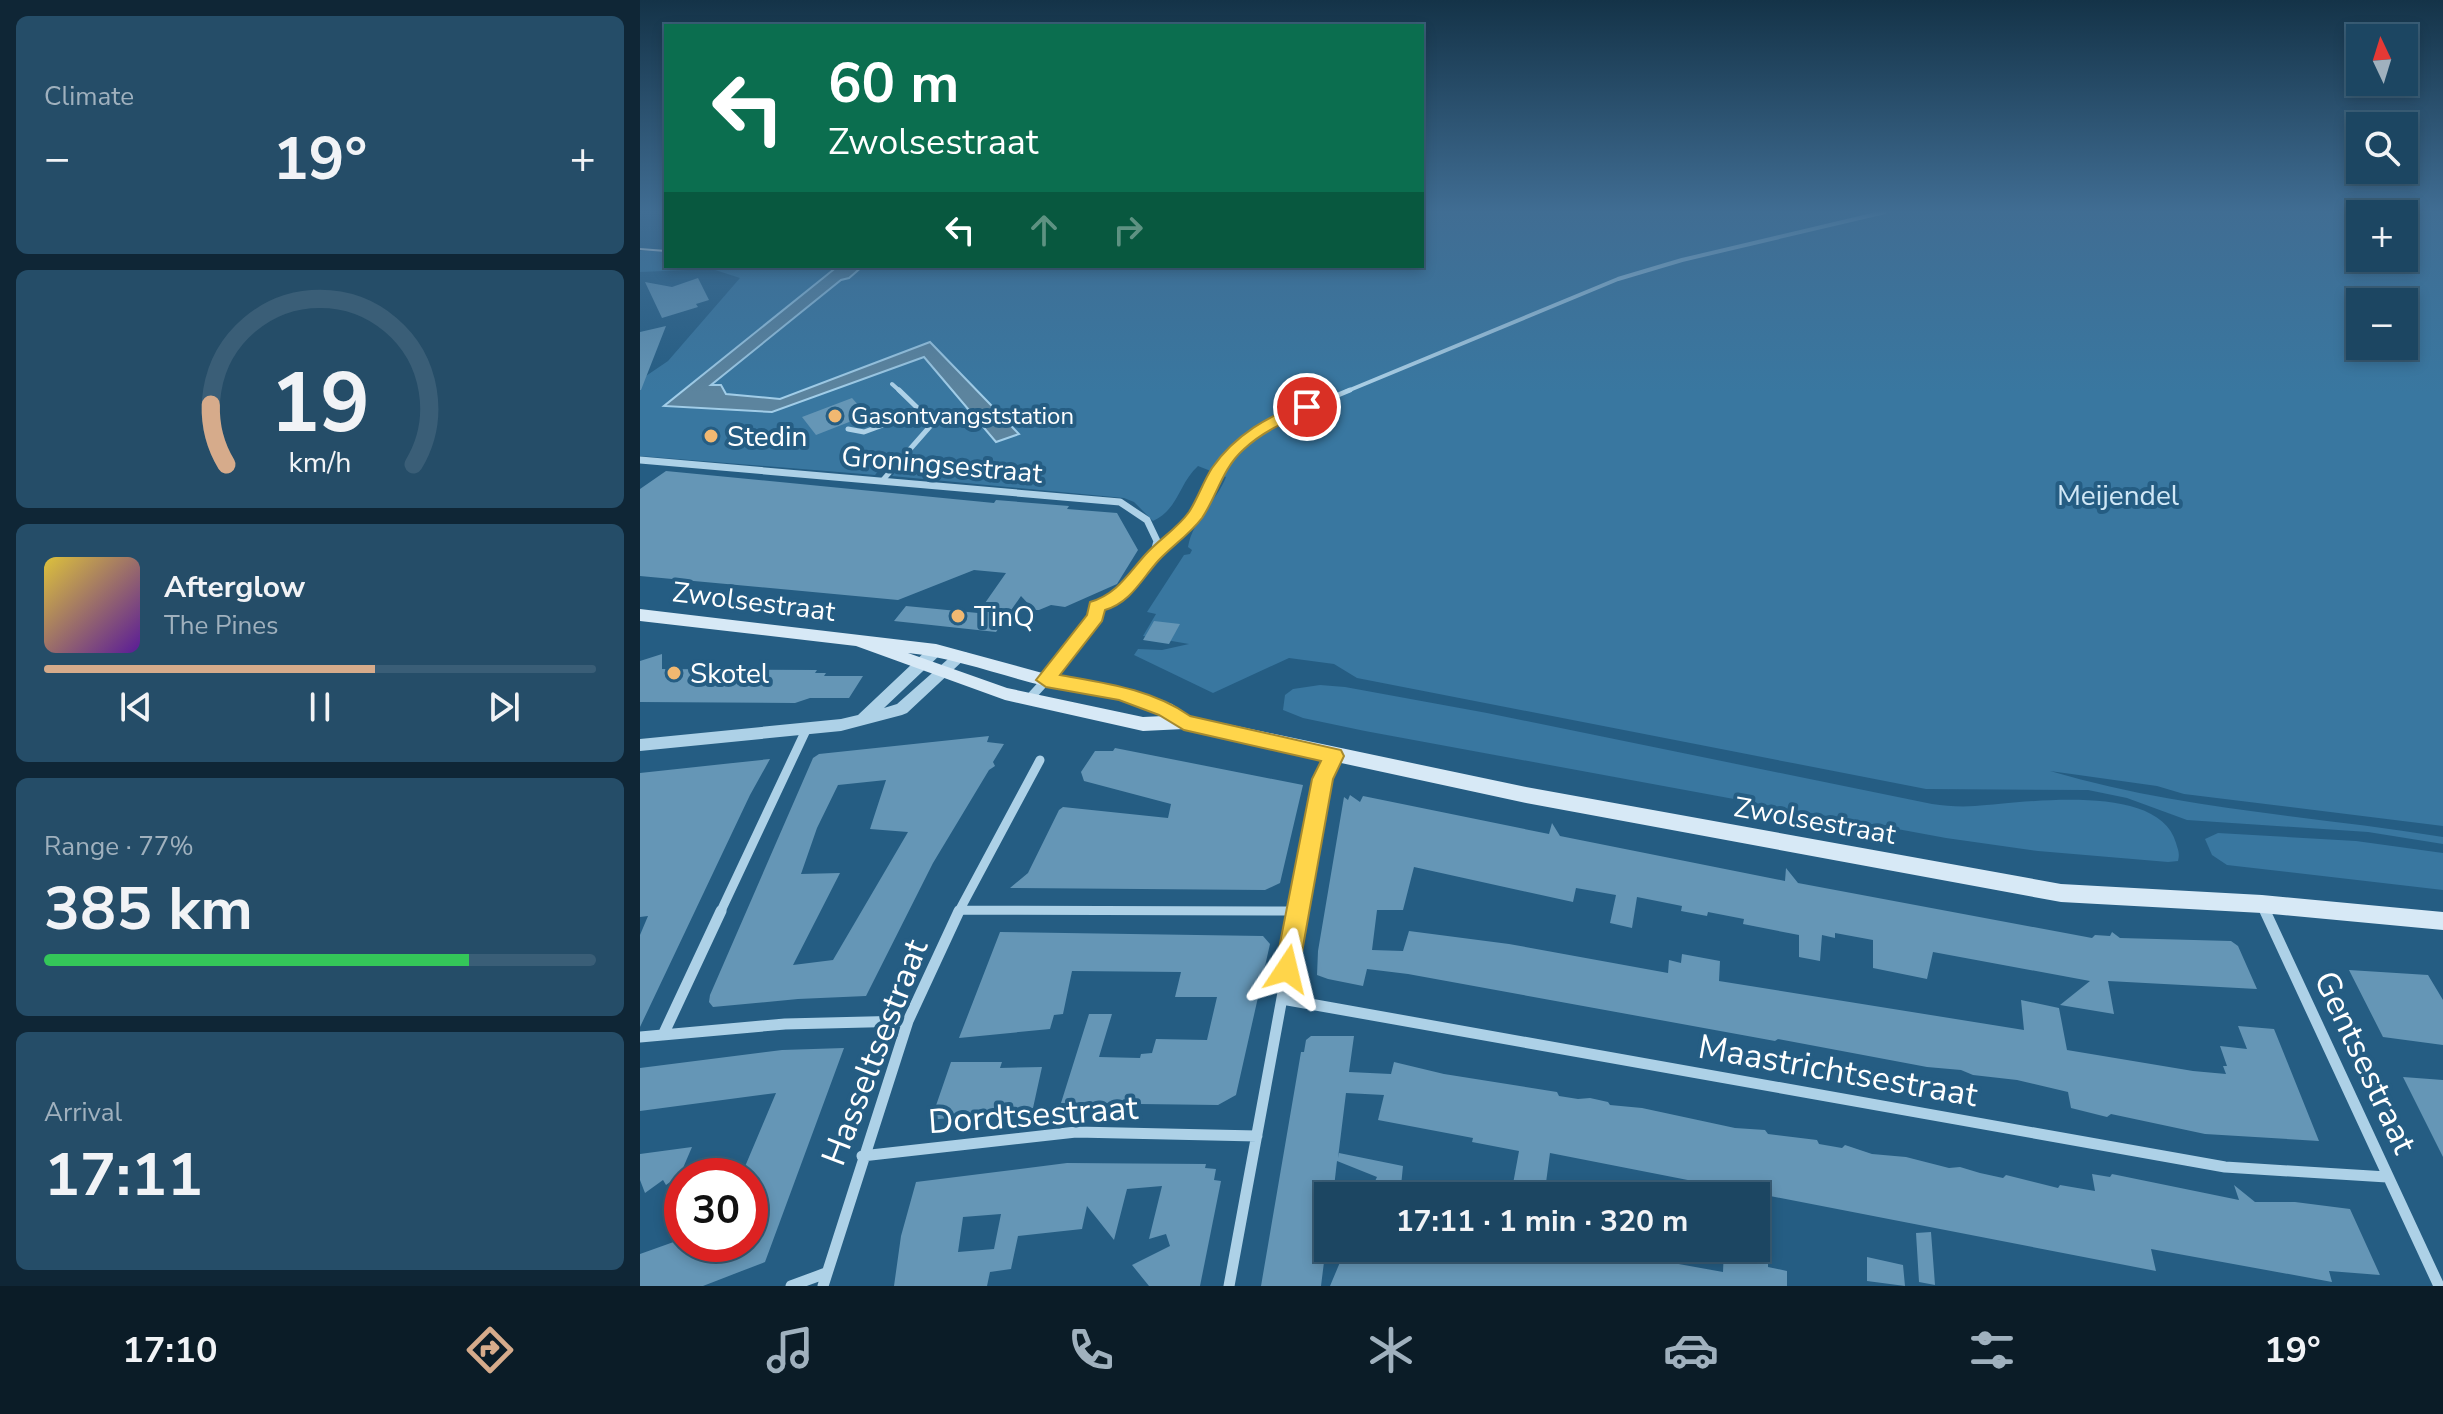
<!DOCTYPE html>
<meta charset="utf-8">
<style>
body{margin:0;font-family:"Nunito Sans",sans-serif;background:#254d68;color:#f1f3f6;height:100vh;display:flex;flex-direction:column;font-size:30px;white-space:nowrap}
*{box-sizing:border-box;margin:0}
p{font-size:26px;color:#a0b1be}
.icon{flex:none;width:44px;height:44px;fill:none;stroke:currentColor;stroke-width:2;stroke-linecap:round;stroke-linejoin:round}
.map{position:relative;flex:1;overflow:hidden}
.side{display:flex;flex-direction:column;gap:16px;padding:16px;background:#0f2636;width:640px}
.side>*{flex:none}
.hud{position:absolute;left:24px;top:24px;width:760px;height:244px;border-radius:0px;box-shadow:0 4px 12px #0003,0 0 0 2px #3a5e77;background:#0b6e4f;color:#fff;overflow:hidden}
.needle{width:52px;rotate:356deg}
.fabs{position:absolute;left:1706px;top:24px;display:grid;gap:16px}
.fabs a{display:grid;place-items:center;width:72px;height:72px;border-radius:0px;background:#1c4662;box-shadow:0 4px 12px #0003,0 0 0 2px #3a5e77;font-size:40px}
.speed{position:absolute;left:24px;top:1158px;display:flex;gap:16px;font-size:40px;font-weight:700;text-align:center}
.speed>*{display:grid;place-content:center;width:104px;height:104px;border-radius:50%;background:#1c4662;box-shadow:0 4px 12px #0003,0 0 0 2px #3a5e77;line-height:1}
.speed .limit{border:12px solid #d22;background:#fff;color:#111}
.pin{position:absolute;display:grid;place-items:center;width:68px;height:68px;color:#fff;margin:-34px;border:4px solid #fff;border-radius:50%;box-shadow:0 2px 8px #0007}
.me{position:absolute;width:88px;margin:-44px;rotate:10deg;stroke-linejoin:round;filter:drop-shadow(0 0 6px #0008)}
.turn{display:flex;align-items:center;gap:28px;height:168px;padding:0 32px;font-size:36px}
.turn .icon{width:104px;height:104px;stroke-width:2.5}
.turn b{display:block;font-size:56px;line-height:68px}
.lanes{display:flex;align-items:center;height:76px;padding:0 32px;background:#0003;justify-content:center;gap:40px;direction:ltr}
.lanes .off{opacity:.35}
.big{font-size:60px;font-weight:700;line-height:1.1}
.side .tile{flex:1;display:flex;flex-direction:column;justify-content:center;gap:12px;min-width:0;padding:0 28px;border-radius:12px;background:#254d68}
.side .dial{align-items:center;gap:0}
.dial svg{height:208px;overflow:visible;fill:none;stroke:#3a5e77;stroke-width:7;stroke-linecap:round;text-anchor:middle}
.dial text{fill:#f1f3f6;stroke:none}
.song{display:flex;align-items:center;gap:24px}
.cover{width:96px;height:96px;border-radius:12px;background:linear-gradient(135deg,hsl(50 70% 55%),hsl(270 70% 35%))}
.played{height:8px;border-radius:4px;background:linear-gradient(90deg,#d6ab8b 60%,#3a5e77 60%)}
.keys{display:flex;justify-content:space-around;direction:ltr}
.heat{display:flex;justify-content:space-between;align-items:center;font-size:44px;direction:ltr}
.charge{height:12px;border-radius:6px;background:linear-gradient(90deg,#34c759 77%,#3a5e77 0)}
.trip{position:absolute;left:674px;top:1182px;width:456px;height:80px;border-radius:0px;background:#1c4662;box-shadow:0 4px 12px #0003,0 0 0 2px #3a5e77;font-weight:700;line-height:80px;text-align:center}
.tab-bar{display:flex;height:128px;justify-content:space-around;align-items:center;background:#0b1c27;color:#a0b1be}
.tab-bar .icon{width:56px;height:56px}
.tab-bar .on{color:#d6ab8b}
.tab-bar b{font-size:36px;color:#f1f3f6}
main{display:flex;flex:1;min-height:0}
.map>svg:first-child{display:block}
.green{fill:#3977a0;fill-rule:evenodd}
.water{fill:#5c849e;stroke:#a1cde8;stroke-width:2}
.building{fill:#6596b6;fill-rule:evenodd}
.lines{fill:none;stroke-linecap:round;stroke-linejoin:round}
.service-far1{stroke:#add1e7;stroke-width:4}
.service{stroke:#add1e7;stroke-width:5}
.minor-far2{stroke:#add1e7;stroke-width:7}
.minor-far1{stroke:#add1e7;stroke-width:9}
.minor{stroke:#add1e7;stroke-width:11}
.tertiary{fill:#add1e7;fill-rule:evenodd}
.secondary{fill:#d7e9f6;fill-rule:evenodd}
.tram{stroke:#fff;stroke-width:2}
.route{fill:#ffd54a;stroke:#a68a30;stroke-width:2}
.poi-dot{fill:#f1b871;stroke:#255d83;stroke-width:3}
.labels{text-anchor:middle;stroke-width:8;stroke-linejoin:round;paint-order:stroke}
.far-poi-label{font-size:24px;fill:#fff;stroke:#255d83;text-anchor:start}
.poi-label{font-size:28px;fill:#fff;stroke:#255d83;text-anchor:start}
.street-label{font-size:28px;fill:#fff;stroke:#255d83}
.park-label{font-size:28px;fill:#d0e7f6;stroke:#255d83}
.near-street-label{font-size:34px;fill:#fff;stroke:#255d83}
</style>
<main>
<section class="side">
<div class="tile"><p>Climate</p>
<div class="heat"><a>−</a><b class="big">19°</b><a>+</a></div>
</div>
<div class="tile dial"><svg viewBox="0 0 100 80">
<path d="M14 69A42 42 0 1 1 86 69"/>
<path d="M14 69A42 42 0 0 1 8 46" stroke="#d6ab8b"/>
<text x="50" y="56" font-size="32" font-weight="700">19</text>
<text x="50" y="72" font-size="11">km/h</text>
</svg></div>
<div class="tile">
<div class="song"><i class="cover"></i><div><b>Afterglow</b><p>The Pines</p></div></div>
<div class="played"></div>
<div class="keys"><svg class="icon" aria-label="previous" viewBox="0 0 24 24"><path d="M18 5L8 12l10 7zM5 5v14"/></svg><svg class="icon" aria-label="pause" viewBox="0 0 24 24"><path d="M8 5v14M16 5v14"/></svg><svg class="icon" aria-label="next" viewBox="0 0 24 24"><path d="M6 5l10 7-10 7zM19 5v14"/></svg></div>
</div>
<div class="tile"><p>Range · 77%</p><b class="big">385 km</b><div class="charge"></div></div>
<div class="tile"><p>Arrival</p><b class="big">17:11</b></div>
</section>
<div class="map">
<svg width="1803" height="1286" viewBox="0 0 1803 1286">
<rect width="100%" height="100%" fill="#255d83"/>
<path class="green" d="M782 212H1803V826L1544 794 1517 786 1410 771C1541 810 1670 815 1803 837V844L1728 832 1547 820 1487 798 1448 790 1286 789 717 678 694 664 649 658 573 693 494 655 498 649 522 650 549 644 503 636 516 614 507 612 544 555 550 554 552 550 548 547C552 521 576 502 586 477L558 466C539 483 538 510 513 521L494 502 484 498 252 476 266 460 249 458 235 475 0 456V380L28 361 100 278 72 269 0 272V251H26V266H198L25 406 132 412 284 357 356 442 378 434 290 343 140 399 86 394 70 385 201 279 209 278 223 266H782ZM1720 214H1764V258H1720ZM1720 302H1764V346H1720Z
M680 685 705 687 847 713 1292 804C1306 806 1320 807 1335 806 1381 803 1519 781 1536 843 1538 850 1540 853 1538 861L1528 862 1398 851 1306 838 725 731 663 718 643 710 645 695 653 689Z
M1578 833 1716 841 1803 853V890L1587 865 1572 855 1565 839Z"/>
<path class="water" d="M198 266H223L209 278 201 280 71 385H81L86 394 140 399 290 342 379 434 356 442 284 357 132 412 24 406Z"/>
<path class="building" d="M58 278 69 300 56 304 58 307 22 318 5 282 32 287Z
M26 326 1 390H0V332Z
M212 398 227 415 176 435 162 417Z
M26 471 354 503 356 500 429 506 427 509 477 513 498 550 477 584 425 607 411 605 399 610H394L381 596 356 632 254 621 266 606 338 613 366 573 334 570 258 600 0 576V489Z
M514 621 540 624 529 644 503 640Z
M22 654V669L177 670 175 673H186L184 676H223L209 698H170L155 703 0 702V661Z
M349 736 347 742 364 744 353 762 355 766 349 770 293 863 226 996 158 999 73 1007 69 1002 70 995 173 758 179 754ZM246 780 230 829 268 832 193 960 153 965 200 873 161 874 177 828 198 785Z
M475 748 663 785 640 883 625 890 370 888 388 873 419 810 423 807 528 818 531 804 444 781 441 772 455 751H473Z
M130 759 110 795 0 1027V935L8 916 0 917V773Z
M710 795 720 802 723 796 909 834 912 823 920 836 1145 881 1146 868 1158 883 1452 938 1455 935 1470 936 1472 932 1480 938 1591 941 1598 946 1617 989 1468 981 1474 1014 1420 1005 1450 981 1293 952 1287 979 1233 968V940L1195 933V938L1182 935 1180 961 1159 957V935L1103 924 1104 919 1068 912 1067 916 1041 911 1042 906 997 897 992 928 970 923 976 895 936 888 933 902 774 867 763 910H737L732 950 763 951 769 931 869 944 1028 973 1029 960 1041 963 1042 954 1080 961 1079 981 1384 1030 1381 1000 1419 1008 1427 1050 1553 1071 1586 1074 1583 1066H1587L1580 1046 1607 1049 1598 1026 1634 1029 1679 1141 1565 1134 1471 1114 1467 1117 1431 1108 1428 1092 1377 1080 1333 1075 1321 1070 1287 1067 1138 1039 1135 1041 768 974 727 969 723 986 688 979 677 975 678 951 704 797 708 800Z
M360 932 623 936 630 944 596 1095 578 1105 421 1103 449 1014H472L459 1057 500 1058 501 1054 512 1053 516 1039 567 1040 577 997H535L541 972 432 971 423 1014 414 1015 410 1029 319 1038Z
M1709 970 1788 975 1803 1000V1045L1743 1037Z
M671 1036H714L709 1072 751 1074 754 1062 804 1074 917 1092 919 1096 938 1099 950 1098 968 1102 970 1105 1002 1108 1095 1128 1125 1130 1128 1134 1177 1140 1179 1144 1202 1148 1205 1145 1232 1154 1266 1157 1309 1168 1320 1167 1340 1173 1363 1178 1366 1175 1418 1188 1420 1185 1455 1191 1452 1174 1470 1177 1472 1174 1599 1200 1594 1185 1615 1202H1655L1710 1209 1740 1275 1689 1271 1692 1282 1511 1249 1516 1271 1130 1196H1109V1192L910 1153 905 1190 873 1184 879 1151 832 1142 833 1138 738 1120 744 1095 706 1093 698 1158 699 1153 763 1166 760 1196H728L737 1177 697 1161 693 1196H688V1230L681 1286H621L661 1052H664L666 1040Z
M204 1048 125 1262 63 1286H0V1254L42 1239V1244H110V1176H101L136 1093 0 1111V1068L142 1050Z
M311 1062H362L360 1068 402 1067 393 1108 291 1120Z
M1763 1077 1803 1080V1157Z
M52 1147 40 1175 26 1185 23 1180 5 1193 0 1180V1154Z
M427 1163 566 1164 565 1168 576 1169 574 1180 581 1181 560 1286H509L492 1265 530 1246 526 1234 509 1239 522 1186 487 1189 474 1240 447 1206 442 1229 378 1236 371 1269 350 1272 347 1286H254L261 1236 276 1182ZM361 1214 354 1249 318 1252 323 1217Z
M1291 1232 1295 1285 1279 1282 1276 1233Z
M706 1248H950L1083 1272 1084 1248H1128V1267L1147 1271V1286H690Z
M1227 1257 1263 1265 1265 1286 1227 1281Z"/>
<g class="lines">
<path class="service-far1" d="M252 384 261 392
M705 392 978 279 1042 260 1245 212"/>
<path class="service" d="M208 429 224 432 281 411
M242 481 293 423 259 390
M569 487 596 448 626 425 710 390"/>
<path class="minor-far2" d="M0 460 480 502 507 520 517 541 513 556
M452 621 457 606C485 596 493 576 513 556 535 534 555 515 569 487"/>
<path class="minor-far1" d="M389 699 429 655 453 619
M1623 906 1626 913
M320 910 658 911
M80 913 167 728
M318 913 400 760
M657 913 682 779 694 756"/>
<path class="minor" d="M1625 911 1799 1286
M642 999 1585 1167 1747 1177
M23 1035 81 911
M0 1037 145 1024 268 1021
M222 1156 436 1132 617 1136
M151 1286 186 1273
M183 1286 268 1021 319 911
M589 1286 658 911"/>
<path class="tertiary" d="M296 645 301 646 303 650 301 654 244 708 257 704 316 652H326L328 656 267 713 262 715 201 731 0 751V739L201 719 218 715 291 646Z"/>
<path class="secondary" d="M0 609 296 644 406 674 480 687 532 704 549 716 886 787 1421 884 1622 895 1803 912V930L1622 913 1421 902 886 803 544 729 503 731 365 700 216 646 0 621ZM268 653C315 658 359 675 405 686 444 695 489 695 524 716L503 717 367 688Z"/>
<path class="tram" d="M0 249 26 251"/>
</g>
<linearGradient id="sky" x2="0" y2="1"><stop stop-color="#143348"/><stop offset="0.54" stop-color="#406d93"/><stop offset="1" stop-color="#406d93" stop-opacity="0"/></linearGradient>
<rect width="1803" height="392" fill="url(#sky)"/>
<path class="route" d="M667 403 672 404V410C647 421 623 431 603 450 582 469 577 496 562 518 549 535 532 546 518 561 501 580 491 602 465 610L462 621 420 675C464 683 512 689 550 716L701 750 704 756 693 779 659 969 655 977 647 981 639 977 635 969 672 779 681 761 544 730 519 715 479 700 406 687 396 680 447 615 450 602C477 594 488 574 505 555 519 539 537 529 549 512 558 498 563 482 572 468 594 436 629 414 667 403Z"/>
<g class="poi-dot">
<circle cx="195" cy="416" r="8"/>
<circle cx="71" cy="436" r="8"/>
<circle cx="318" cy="616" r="8"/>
<circle cx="34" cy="673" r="8"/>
</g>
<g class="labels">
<g class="far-poi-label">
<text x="211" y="424">Gasontvangststation</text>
</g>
<g class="poi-label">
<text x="87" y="446">Stedin</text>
<text x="334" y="626">TinQ</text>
<text x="50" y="683">Skotel</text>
</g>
<g class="street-label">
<text transform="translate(302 464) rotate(5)" y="10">Groningsestraat</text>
<text transform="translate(114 601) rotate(7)" y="10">Zwolsestraat</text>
<text transform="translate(1175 820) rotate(10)" y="10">Zwolsestraat</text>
</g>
<g class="park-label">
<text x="1478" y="505">Meijendel</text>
</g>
<g class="near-street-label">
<text transform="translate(234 1052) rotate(-69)" y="12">Hasseltsestraat</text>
<text transform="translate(1726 1062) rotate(65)" y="12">Gentsestraat</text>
<text transform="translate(1198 1070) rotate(10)" y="12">Maastrichtsestraat</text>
<text transform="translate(393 1114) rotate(-4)" y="12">Dordtsestraat</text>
</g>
</g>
</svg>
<div class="fabs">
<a><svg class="needle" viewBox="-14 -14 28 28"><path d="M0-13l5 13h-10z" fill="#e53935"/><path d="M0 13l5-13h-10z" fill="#a0b1be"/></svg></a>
<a><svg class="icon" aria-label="search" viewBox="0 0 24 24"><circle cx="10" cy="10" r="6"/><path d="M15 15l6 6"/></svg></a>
<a>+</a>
<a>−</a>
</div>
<div class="speed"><div class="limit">30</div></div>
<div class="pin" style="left:667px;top:407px;background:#d93025"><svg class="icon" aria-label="arrive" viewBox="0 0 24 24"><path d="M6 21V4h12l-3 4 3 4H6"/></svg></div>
<svg class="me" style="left:647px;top:969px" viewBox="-20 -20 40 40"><path d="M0-17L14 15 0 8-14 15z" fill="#ffd54a" stroke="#fff" stroke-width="4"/></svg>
<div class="trip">17:11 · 1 min · 320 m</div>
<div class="hud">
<div class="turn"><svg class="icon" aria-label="left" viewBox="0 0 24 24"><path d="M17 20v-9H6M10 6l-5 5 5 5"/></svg><div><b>60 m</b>Zwolsestraat</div></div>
<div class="lanes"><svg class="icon" aria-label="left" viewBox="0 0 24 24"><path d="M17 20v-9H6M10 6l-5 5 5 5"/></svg><svg class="icon off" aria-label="ahead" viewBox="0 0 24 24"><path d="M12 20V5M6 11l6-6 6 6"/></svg><svg class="icon off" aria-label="right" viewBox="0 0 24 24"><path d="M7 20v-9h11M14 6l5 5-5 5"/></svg></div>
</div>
</div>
</main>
<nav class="tab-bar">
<b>17:10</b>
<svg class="icon on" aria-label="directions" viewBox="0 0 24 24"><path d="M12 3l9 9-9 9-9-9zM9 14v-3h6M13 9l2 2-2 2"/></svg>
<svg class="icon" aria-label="music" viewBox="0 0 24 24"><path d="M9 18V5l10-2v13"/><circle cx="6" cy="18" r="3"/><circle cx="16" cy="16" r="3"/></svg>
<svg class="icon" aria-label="phone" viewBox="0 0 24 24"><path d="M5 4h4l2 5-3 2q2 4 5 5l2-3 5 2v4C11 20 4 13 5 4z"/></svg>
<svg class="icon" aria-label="climate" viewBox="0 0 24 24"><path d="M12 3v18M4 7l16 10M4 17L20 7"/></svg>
<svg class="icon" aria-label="car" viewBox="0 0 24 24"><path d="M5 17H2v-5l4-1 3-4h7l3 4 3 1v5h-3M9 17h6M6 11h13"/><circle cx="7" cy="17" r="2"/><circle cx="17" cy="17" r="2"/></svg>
<svg class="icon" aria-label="filters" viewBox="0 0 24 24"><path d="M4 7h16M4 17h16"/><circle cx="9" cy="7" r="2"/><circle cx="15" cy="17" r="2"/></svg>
<b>19°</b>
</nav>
